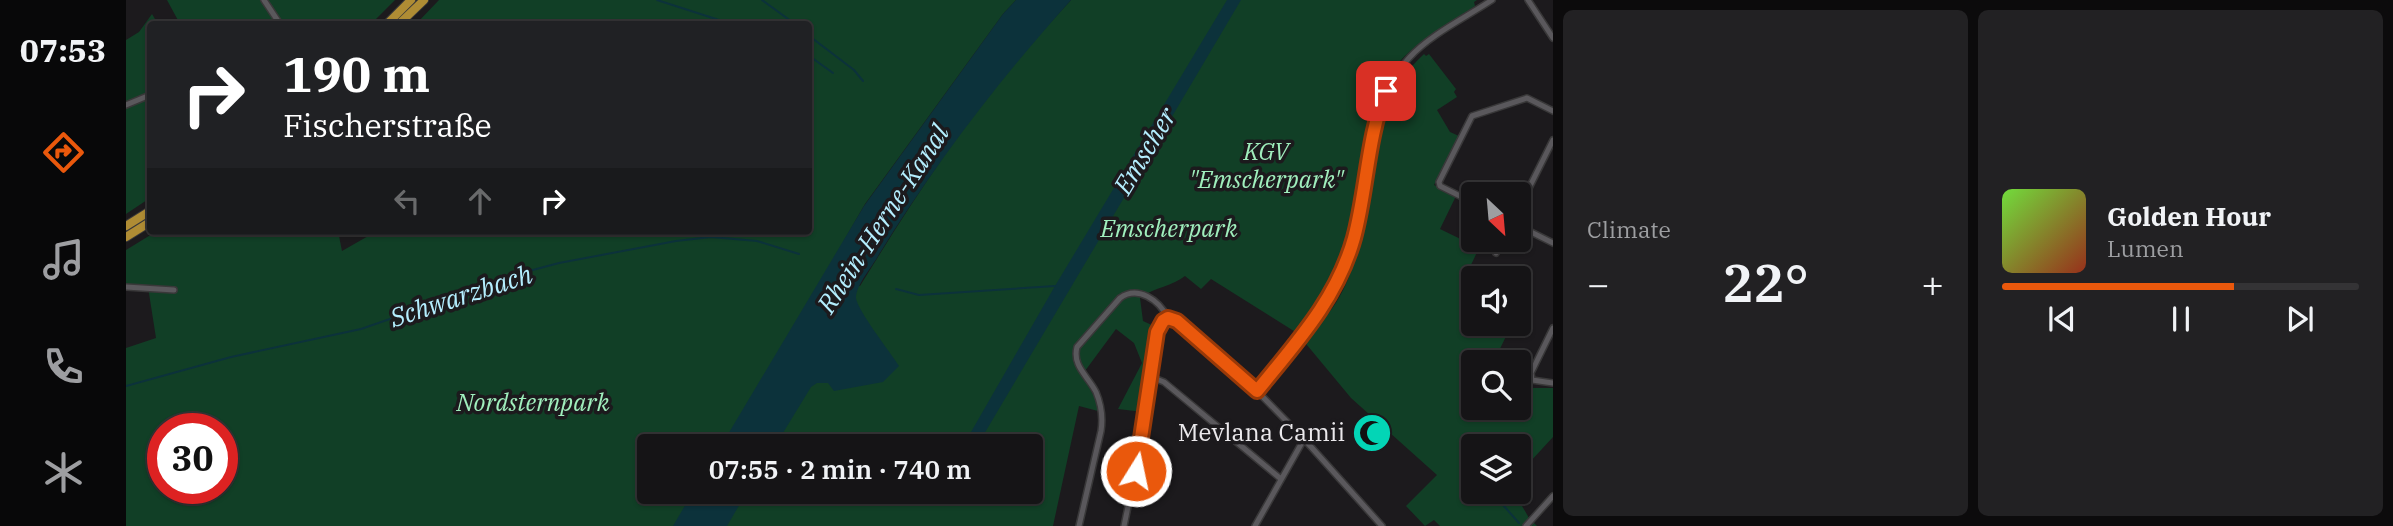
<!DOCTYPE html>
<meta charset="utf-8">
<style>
body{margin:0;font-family:"IBM Plex Serif",serif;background:#222123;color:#f1f3f6;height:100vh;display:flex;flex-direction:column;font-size:26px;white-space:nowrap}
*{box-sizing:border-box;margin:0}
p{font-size:23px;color:#9d9ea1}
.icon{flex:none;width:38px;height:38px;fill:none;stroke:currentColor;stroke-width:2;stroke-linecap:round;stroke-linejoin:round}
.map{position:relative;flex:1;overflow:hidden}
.sheet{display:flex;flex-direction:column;gap:10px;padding:10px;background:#0c0b0c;width:840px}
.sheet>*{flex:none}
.banner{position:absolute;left:21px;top:21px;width:665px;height:214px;border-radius:7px;box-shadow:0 2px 5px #0004,0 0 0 2px #343335;background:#202124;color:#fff;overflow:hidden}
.needle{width:46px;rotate:154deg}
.fabs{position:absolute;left:1335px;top:182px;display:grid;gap:14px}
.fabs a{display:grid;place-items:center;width:70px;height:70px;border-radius:7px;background:#151416;box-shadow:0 2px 5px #0004,0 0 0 2px #343335;font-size:35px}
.speed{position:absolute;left:21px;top:413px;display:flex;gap:14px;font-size:35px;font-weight:700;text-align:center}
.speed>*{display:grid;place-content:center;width:91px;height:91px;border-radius:50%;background:#151416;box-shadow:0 2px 5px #0004,0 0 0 2px #343335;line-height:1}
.speed .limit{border:10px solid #d22;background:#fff;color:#111}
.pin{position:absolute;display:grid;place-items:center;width:60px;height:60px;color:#fff;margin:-30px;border-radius:14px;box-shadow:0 4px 10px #0006}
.me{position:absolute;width:77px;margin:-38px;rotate:10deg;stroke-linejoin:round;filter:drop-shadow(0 0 5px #0008)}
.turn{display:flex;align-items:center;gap:24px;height:147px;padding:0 21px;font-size:32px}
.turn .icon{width:91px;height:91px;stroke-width:2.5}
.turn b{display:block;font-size:49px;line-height:60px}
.lanes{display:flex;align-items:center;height:66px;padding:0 21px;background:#0003;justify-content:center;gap:35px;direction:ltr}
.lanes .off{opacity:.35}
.big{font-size:52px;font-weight:600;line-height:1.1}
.sheet .tile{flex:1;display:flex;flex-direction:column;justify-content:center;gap:10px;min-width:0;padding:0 24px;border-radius:10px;background:#222123}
.song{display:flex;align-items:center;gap:21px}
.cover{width:84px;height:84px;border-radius:10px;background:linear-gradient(135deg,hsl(100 70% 55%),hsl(10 70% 35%))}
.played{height:7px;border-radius:4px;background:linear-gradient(90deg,#ea580c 65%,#343335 65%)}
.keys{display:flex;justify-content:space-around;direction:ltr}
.heat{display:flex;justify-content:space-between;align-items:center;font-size:38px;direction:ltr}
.sheet .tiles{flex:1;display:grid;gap:10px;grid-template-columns:repeat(2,1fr)}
.trip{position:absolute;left:511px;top:434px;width:406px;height:70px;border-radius:7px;background:#151416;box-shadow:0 2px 5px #0004,0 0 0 2px #343335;font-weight:600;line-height:70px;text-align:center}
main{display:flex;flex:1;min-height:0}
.tabs{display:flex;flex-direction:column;width:126px;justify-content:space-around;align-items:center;background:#080809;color:#9d9ea1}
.tabs .icon{width:49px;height:49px}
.tabs .active{color:#ea580c}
.tabs b{font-size:32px;color:#f1f3f6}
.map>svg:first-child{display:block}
.green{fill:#113f26;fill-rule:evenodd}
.water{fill:#0c323b}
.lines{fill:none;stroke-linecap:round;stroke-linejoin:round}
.stream{stroke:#0c323b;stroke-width:2}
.minor-casing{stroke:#393839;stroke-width:8}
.highway-casing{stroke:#393839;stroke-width:10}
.minor{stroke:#5a585c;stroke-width:5}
.highway{stroke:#af8c34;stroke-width:8}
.route-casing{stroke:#983908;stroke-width:18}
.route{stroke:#ea580c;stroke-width:12}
.labels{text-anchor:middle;stroke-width:7;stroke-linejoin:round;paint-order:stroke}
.park-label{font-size:24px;font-style:italic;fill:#a0efbd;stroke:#1c1a1d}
.poi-label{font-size:24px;fill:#ebe9ec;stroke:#1c1a1d;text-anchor:end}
.water-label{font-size:26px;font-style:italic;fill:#b4eefe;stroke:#1c1a1d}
</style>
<main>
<nav class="tabs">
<b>07:53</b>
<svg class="icon active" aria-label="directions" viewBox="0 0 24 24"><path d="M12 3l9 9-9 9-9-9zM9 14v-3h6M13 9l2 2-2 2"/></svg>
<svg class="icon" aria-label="music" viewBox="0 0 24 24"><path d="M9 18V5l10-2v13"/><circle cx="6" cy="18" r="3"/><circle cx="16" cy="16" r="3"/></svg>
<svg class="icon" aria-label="phone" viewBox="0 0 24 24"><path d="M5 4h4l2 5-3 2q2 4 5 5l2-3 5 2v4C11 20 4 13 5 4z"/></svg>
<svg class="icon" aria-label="climate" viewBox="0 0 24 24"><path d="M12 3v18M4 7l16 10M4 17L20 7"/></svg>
</nav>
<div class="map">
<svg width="1427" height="526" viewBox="0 0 1427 526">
<rect width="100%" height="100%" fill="#1c1a1d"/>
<path class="green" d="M41 0H269L245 24H54Z
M313 0H890L877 14 739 204 701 270 734 286C782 208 832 130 891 60 908 40 927 20 945 0H1351L1348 2 1349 6C1318 27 1280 46 1260 80 1237 119 1237 171 1229 215 1220 260 1200 297 1171 333L1177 335C1243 299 1242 173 1260 108 1269 86 1281 70 1298 54L1300 56 1303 54 1330 89 1328 92 1331 97 1311 110 1324 132 1333 136 1308 185 1330 196 1314 229 1353 248 1344 267 1366 278H1348V324H1386L1369 359 1375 362H1348V408H1393V370L1401 373 1399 377 1405 379 1402 388H1427V437L1393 474V446H1348V492H1388L1403 518 1411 526H1314L1308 520 1299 526 1280 506 1311 475 1225 398 1171 333 1085 279 1075 289 1059 276C1047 286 1029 287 1014 298L1017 321 1030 327 1017 412 992 409 1016 363 1008 343 990 329 956 375 969 398 972 411 953 406 927 526H0V348L30 338 22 287 0 286V250L31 231H212L216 251 251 231H682V24H290ZM37 429H96V488H37ZM523 446H905V492H523Z
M26 14 32 24H24V198L0 214V40L13 32Z"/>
<path class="water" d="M890 0H945C873 80 808 165 752 256 746 267 730 285 730 298 731 310 765 353 773 366L757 382 708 391 702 383H691L685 387 649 446H595L738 206 877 14Z
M1101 0H1115L851 446H837L929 286Z
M567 492H621L601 526H547Z"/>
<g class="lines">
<path class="stream" d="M531 0 593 20 635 24
M636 0 669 24
M682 35 728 70 737 81
M682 55 707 73
M770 289 793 295 929 286
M0 386 105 357 235 329 403 271 433 263 550 241 585 237 631 241 673 254
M1371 492 1377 505 1393 523"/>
<g class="minor-casing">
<path id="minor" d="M138 0 154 24
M1402 0 1427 38
M0 105 24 95
M1348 203 1314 186 1313 182 1346 116 1401 98 1427 111
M1393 208 1427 140
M1393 226 1427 243
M1370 253 1377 240
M0 287 48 290
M1042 318 1051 321 1131 391 1178 439 1256 526
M1427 328 1405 373 1406 380 1427 383
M1025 377 1038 382 1155 479
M1131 391C1162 352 1198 316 1217 269 1229 240 1236 208 1241 176 1248 133 1251 91 1283 58 1305 34 1339 18 1366 0
M953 526 975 431C977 418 975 404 970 392 962 376 946 366 951 347L994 298C1012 285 1033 300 1042 318
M998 526 1015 444 1031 332 1037 321 1042 318
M1129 526 1178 439
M1400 526 1427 496"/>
</g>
<g class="highway-casing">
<path id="highway" d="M261 24 285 0
M273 24 298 0
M0 226 24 211
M0 237 24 222"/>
</g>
<use href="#minor" class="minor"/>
<use href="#highway" class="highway"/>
</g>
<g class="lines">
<g class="route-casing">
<path id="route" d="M1010 471 1031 332 1037 321 1042 318 1051 321 1131 391C1170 343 1211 299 1228 238 1241 190 1241 138 1260 91"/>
</g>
<use href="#route" class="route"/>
</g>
<defs>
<g id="mosque-disc" transform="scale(2.0125)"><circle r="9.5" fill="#03d5b6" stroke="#1c1a1d"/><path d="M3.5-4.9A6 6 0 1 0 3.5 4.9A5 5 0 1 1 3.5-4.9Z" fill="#111"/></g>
</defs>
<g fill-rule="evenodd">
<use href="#mosque-disc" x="1246" y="433"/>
</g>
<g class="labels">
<g class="park-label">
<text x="1140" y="160">KGV<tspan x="1140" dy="28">"Emscherpark"</tspan></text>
<text x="1043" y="237">Emscherpark</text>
<text x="407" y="411">Nordsternpark</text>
</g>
<g class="poi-label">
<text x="1219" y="441">Mevlana Camii</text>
</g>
<g class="water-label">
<text transform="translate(1019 151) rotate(-59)" y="9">Emscher</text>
<text transform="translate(757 219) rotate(-57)" y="9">Rhein-Herne-Kanal</text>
<text transform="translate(335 296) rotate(-18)" y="9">Schwarzbach</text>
</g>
</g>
</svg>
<div class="fabs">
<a><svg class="needle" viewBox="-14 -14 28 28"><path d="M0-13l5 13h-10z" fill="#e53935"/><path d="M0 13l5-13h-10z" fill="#9d9ea1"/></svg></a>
<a><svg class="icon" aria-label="sound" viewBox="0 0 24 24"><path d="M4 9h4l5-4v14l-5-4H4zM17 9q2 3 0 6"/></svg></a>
<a><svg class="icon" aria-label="search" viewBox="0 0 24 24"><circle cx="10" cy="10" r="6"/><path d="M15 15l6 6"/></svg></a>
<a><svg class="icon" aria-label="layers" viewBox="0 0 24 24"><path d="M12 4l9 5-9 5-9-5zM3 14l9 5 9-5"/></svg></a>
</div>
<div class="speed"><div class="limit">30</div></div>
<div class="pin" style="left:1260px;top:91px;background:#d93025"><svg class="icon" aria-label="arrive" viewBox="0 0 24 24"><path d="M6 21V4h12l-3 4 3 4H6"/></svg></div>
<svg class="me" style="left:1010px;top:471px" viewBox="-20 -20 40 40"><circle r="17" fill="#ea580c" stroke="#fff" stroke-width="3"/><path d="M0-11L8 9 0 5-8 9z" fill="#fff"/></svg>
<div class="trip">07:55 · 2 min · 740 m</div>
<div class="banner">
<div class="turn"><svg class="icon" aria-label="right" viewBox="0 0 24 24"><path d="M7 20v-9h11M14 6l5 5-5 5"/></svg><div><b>190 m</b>Fischerstraße</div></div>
<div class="lanes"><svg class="icon off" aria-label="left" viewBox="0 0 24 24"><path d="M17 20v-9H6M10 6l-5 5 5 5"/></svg><svg class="icon off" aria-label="ahead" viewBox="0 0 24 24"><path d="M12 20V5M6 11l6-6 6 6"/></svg><svg class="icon" aria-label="right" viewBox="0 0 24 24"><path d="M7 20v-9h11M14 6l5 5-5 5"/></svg></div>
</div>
</div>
<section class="sheet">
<div class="tiles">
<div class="tile"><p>Climate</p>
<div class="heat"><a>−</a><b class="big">22°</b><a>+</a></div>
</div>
<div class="tile">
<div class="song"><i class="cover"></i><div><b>Golden Hour</b><p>Lumen</p></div></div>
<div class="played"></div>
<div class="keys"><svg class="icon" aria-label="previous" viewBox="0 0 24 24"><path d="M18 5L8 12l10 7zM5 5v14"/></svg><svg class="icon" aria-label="pause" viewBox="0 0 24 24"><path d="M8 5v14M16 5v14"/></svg><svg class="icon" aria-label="next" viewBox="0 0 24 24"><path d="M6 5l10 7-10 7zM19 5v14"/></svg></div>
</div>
</div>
</section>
</main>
